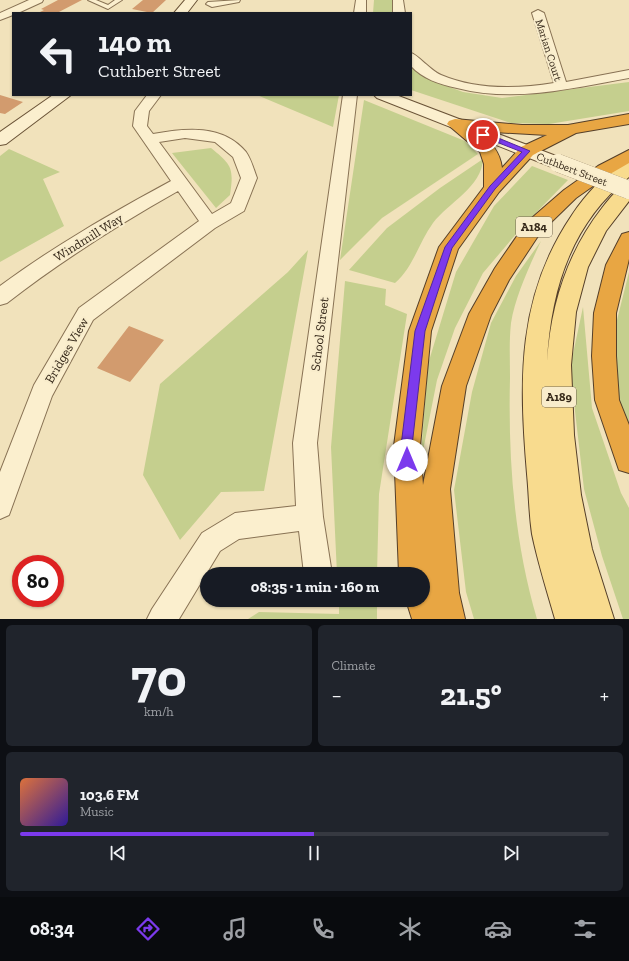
<!DOCTYPE html>
<meta charset="utf-8">
<style>
body{margin:0;font-family:"Zilla Slab",serif;background:#20242c;color:#f1f3f6;height:100vh;display:flex;flex-direction:column;font-size:15px;white-space:nowrap}
*{box-sizing:border-box;margin:0}
p{font-size:13px;color:#9ea1a6}
.icon{flex:none;width:22px;height:22px;fill:none;stroke:currentColor;stroke-width:2;stroke-linecap:round;stroke-linejoin:round}
.map{position:relative;height:619px;overflow:hidden}
.sheet{display:flex;flex-direction:column;gap:6px;padding:6px;background:#0d0f14;flex:1}
.sheet>*{flex:none}
.top-card{position:absolute;left:12px;top:12px;width:400px;height:84px;border-radius:0px;box-shadow:0 1px 3px #0004;background:#171b24;color:#f1f3f6;overflow:hidden}
.speed{position:absolute;left:12px;top:555px;display:flex;gap:8px;font-size:20px;font-weight:700;text-align:center}
.speed>*{display:grid;place-content:center;width:52px;height:52px;border-radius:50%;background:#171b24;box-shadow:0 1px 3px #0004;line-height:1}
.speed .limit{border:6px solid #d22;background:#fff;color:#111}
.pin{position:absolute;display:grid;place-items:center;width:34px;height:34px;color:#fff;margin:-17px;border:2px solid #fff;border-radius:50%;box-shadow:0 1px 4px #0007}
.me{position:absolute;width:44px;margin:-22px;rotate:0deg;stroke-linejoin:round;filter:drop-shadow(0 0 3px #0008)}
.turn{display:flex;align-items:center;gap:14px;height:84px;padding:0 20px;font-size:18px}
.turn .icon{width:52px;height:52px;stroke-width:2.5}
.turn b{display:block;font-size:28px;line-height:34px}
.big{font-size:30px;font-weight:800;line-height:1.1}
.sheet .tile{flex:1;display:flex;flex-direction:column;justify-content:center;gap:6px;min-width:0;padding:0 14px;border-radius:6px;background:#20242c}
.sheet .dial{align-items:center;gap:0}
.dial b{font-size:52px;line-height:1}
.song{display:flex;align-items:center;gap:12px}
.cover{width:48px;height:48px;border-radius:6px;background:linear-gradient(135deg,hsl(20 70% 55%),hsl(250 70% 35%))}
.played{height:4px;border-radius:2px;background:linear-gradient(90deg,#7c3aed 50%,#363941 50%)}
.keys{display:flex;justify-content:space-around;direction:ltr}
.heat{display:flex;justify-content:space-between;align-items:center;font-size:22px;direction:ltr}
.sheet .tiles{flex:1;display:grid;gap:6px;grid-template-columns:1fr 1fr}
.tile:last-child{grid-column:span 2}
.trip{position:absolute;left:200px;top:567px;width:230px;height:40px;border-radius:20px;background:#171b24;box-shadow:0 1px 3px #0004;font-weight:800;line-height:40px;text-align:center}
.tabs{display:flex;height:64px;justify-content:space-around;align-items:center;background:#090b0e;color:#9ea1a6}
.tabs .icon{width:28px;height:28px}
.tabs .on{color:#7c3aed}
.tabs b{font-size:18px;color:#f1f3f6}
.map>svg:first-child{display:block}
.green{fill:#c5cf8e}
.building{fill:#d29b6e}
.lines{fill:none;stroke-linecap:round;stroke-linejoin:round}
.lane-casing{stroke:#887254;stroke-width:2}
.street-casing{stroke:#887254;stroke-width:2}
.secondary-casing{stroke:#6a5337;stroke-width:2}
.primary-casing{stroke:#553f29;stroke-width:2}
.highway-casing{stroke:#553f29;stroke-width:2}
.lane{fill:#fbefce;fill-rule:evenodd}
.street{fill:#fbefce;fill-rule:evenodd}
.secondary{fill:#fbefce;fill-rule:evenodd}
.primary{fill:#f8db8e;fill-rule:evenodd}
.highway{fill:#e8a643;fill-rule:evenodd}
.secondary-bridge-casing{stroke:#6a5337;stroke-width:18;stroke-linecap:butt}
.secondary-bridge{stroke:#fbefce;stroke-width:18}
.route{fill:#7c3aed;stroke:#51269a}
.labels{text-anchor:middle;stroke-width:4;stroke-linejoin:round;paint-order:stroke}
.far-street-label{font-size:11px;fill:#36291a;stroke:#f8eccb}
.shield{fill:#f8eccb;stroke:#70644f;stroke-width:1}
.shield-label{font-size:12px;font-weight:bold;fill:#36291a}
.street-label{font-size:13px;fill:#36291a;stroke:#f8eccb}
</style>
<div class="map">
<svg width="629" height="619" viewBox="0 0 629 619">
<rect width="100%" height="100%" fill="#f1e2bb"/>
<path class="green" d="M374 0H394V13H373Z
M411 66 428 79 463 92 502 98 629 82V111L549 124 511 123 411 90Z
M257 95H339L333 127Z
M364 100 465 141 478 154 382 218 340 260Z
M211 148C232 165 234 168 230 195L216 208 172 153Z
M9 149 60 172 43 179 64 226 0 262V156Z
M483 159C482 187 448 203 433 223 419 242 413 268 395 283L349 270 387 228 440 188Z
M532 166 568 180 522 227 483 273 455 328 437 380 420 466 428 364 456 272 494 206Z
M541 241C530 265 515 297 511 323 509 341 510 360 510 378 508 459 514 541 537 619H474L466 592 454 490 472 392 491 323 516 276Z
M308 250 264 491 221 492 180 540 143 475 160 384 288 272Z
M629 272V429L617 401 615 328Z
M345 281 386 289 385 305 407 314 379 494 377 574H337L331 447Z
M583 307 592 408 621 493 629 508V619H623L602 556 584 489 570 368Z
M339 600H377V619H248L259 612 339 614Z"/>
<path class="building" d="M58 0H82L57 13H38L44 10 41 9Z
M143 0H166L152 13 132 9Z
M0 95 23 102 5 114 0 113Z
M129 326 164 340 130 382 97 368Z"/>
<g class="lines">
<g class="lane-casing">
<path id="lane" d="M88 0H96L108 5 115 0H122L108 9Z"/>
</g>
<g class="street-casing">
<path id="street" d="M29 0H43L42 2 18 13H13V15L0 20V13Z
M240 0 239 2 212 7 206 4 208 2Z
M356 0H366V13H354Z
M393 0H403L405 13H393Z
M538 10 544 13 566 82 629 70V78C572 88 515 103 457 88 439 84 423 79 411 66V53C418 55 430 70 441 75 476 90 516 89 554 83L532 13Z
M147 95H161L149 111 147 126 153 134C185 128 223 124 246 152 251 159 254 170 257 178L244 211 215 228 93 320 52 396 9 515 0 519V472L34 385 79 308 199 221 178 191C118 225 61 261 7 303L0 305V286C54 246 112 213 171 181L133 126 135 111ZM185 138 215 142 233 157 241 178 231 203 212 214 159 142Z
M343 95H357L317 443 323 517 332 574H304L299 531 239 539 220 551 179 619H147L152 609 202 533 235 513 296 506 293 443Z"/>
</g>
<g class="secondary-casing">
<path id="secondary" d="M185 0H197L187 13H174Z
M53 95H71L6 144 0 145V132Z
M374 95H396L564 159 567 163 564 167 558 169 552 167 377 98Z"/>
</g>
<g class="primary-casing">
<path id="primary" d="M629 162V177C571 224 551 289 547 361 551 305 567 253 602 208 609 199 618 187 629 184V201L606 231 588 267 576 312 571 365 574 435 581 495 592 549 614 619H555C547 591 538 563 532 534 529 514 529 494 527 474 519 380 517 296 572 215 584 197 608 168 629 162Z"/>
</g>
<g class="highway-casing">
<path id="highway" d="M629 114V124L576 133 533 155 499 192 458 249 431 331 420 446 423 485 442 386 469 314 495 268 526 223 564 190 598 166 629 150V163L610 174 576 198 540 233 509 280 491 315 466 386 450 489 459 593 465 619H412L406 600H423V574H399L394 446 409 331 439 247 484 187V164L480 152 447 124 449 121 455 119 522 125H568ZM476 131 547 135 521 147 502 168C500 151 490 140 476 131ZM427 580V586L424 585Z
M629 232V259L616 313V356L619 400 629 425V473L619 470 595 400 592 356 594 313 606 265 622 234Z"/>
</g>
<use href="#lane" class="lane"/>
<use href="#street" class="street"/>
<use href="#secondary" class="secondary"/>
<use href="#primary" class="primary"/>
<use href="#highway" class="highway"/>
<g class="secondary-bridge-casing">
<path id="secondary-bridge" d="M558 163 629 190"/>
</g>
<use href="#secondary-bridge" class="secondary-bridge"/>
</g>
<path class="route" d="M481 133H486L530 151 495 189 452 248 425 331 412 446 413 460 411 464 407 465 403 464 401 446 415 331 445 247 490 186 522 152 481 136Z"/>
<g class="labels">
<g class="far-street-label">
<text transform="translate(549 50) rotate(72)" y="4">Marian Court</text>
<text transform="translate(572 169) rotate(21)" y="4">Cuthbert Street</text>
</g>
<g class="shield">
<rect x="516" y="217" width="36" height="20" rx="3"/>
<rect x="542" y="387" width="34" height="20" rx="3"/>
</g>
<g class="shield-label">
<text x="534" y="231">A184</text>
<text x="559" y="401">A189</text>
</g>
<g class="street-label">
<text transform="translate(88 237) rotate(-32)" y="5">Windmill Way</text>
<text transform="translate(319 334) rotate(-83)" y="5">School Street</text>
<text transform="translate(66 350) rotate(-60)" y="5">Bridges View</text>
</g>
</g>
</svg>
<div class="speed"><div class="limit">80</div></div>
<div class="pin" style="left:483px;top:135px;background:#d93025"><svg class="icon" aria-label="arrive" viewBox="0 0 24 24"><path d="M6 21V4h12l-3 4 3 4H6"/></svg></div>
<svg class="me" style="left:407px;top:460px" viewBox="-20 -20 40 40"><circle r="19" fill="#fff"/><path d="M0-13L10 11 0 6-10 11z" fill="#7c3aed"/></svg>
<div class="trip">08:35 · 1 min · 160 m</div>
<div class="top-card">
<div class="turn"><svg class="icon" aria-label="left" viewBox="0 0 24 24"><path d="M17 20v-9H6M10 6l-5 5 5 5"/></svg><div><b>140 m</b>Cuthbert Street</div></div>
</div>
</div>
<section class="sheet">
<div class="tiles">
<div class="tile dial"><b>70</b><p>km/h</p></div>
<div class="tile"><p>Climate</p>
<div class="heat"><a>−</a><b class="big">21.5°</b><a>+</a></div>
</div>
<div class="tile">
<div class="song"><i class="cover"></i><div><b>103.6 FM</b><p>Music</p></div></div>
<div class="played"></div>
<div class="keys"><svg class="icon" aria-label="previous" viewBox="0 0 24 24"><path d="M18 5L8 12l10 7zM5 5v14"/></svg><svg class="icon" aria-label="pause" viewBox="0 0 24 24"><path d="M8 5v14M16 5v14"/></svg><svg class="icon" aria-label="next" viewBox="0 0 24 24"><path d="M6 5l10 7-10 7zM19 5v14"/></svg></div>
</div>
</div>
</section>
<nav class="tabs">
<b>08:34</b>
<svg class="icon on" aria-label="directions" viewBox="0 0 24 24"><path d="M12 3l9 9-9 9-9-9zM9 14v-3h6M13 9l2 2-2 2"/></svg>
<svg class="icon" aria-label="music" viewBox="0 0 24 24"><path d="M9 18V5l10-2v13"/><circle cx="6" cy="18" r="3"/><circle cx="16" cy="16" r="3"/></svg>
<svg class="icon" aria-label="phone" viewBox="0 0 24 24"><path d="M5 4h4l2 5-3 2q2 4 5 5l2-3 5 2v4C11 20 4 13 5 4z"/></svg>
<svg class="icon" aria-label="climate" viewBox="0 0 24 24"><path d="M12 3v18M4 7l16 10M4 17L20 7"/></svg>
<svg class="icon" aria-label="car" viewBox="0 0 24 24"><path d="M5 17H2v-5l4-1 3-4h7l3 4 3 1v5h-3M9 17h6M6 11h13"/><circle cx="7" cy="17" r="2"/><circle cx="17" cy="17" r="2"/></svg>
<svg class="icon" aria-label="filters" viewBox="0 0 24 24"><path d="M4 7h16M4 17h16"/><circle cx="9" cy="7" r="2"/><circle cx="15" cy="17" r="2"/></svg>
</nav>
